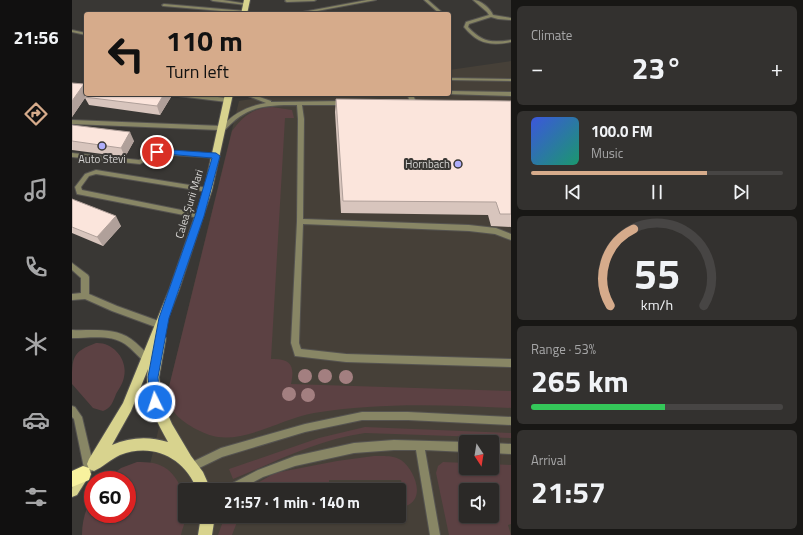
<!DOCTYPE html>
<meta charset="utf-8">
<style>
body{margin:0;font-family:"Titillium Web",sans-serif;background:#33312f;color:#f1f3f6;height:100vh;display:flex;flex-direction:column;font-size:15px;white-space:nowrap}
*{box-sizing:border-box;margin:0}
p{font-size:13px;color:#a6a6a7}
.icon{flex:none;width:22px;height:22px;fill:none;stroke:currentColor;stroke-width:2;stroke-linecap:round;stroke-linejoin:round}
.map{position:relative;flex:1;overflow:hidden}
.panel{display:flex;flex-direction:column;gap:6px;padding:6px;background:#181715;width:292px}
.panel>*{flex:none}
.top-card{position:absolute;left:12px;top:12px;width:367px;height:84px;border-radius:4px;box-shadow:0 1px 3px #0004,0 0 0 1px #474544;background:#d6ab8b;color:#111;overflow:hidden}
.needle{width:26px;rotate:168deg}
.buttons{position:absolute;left:387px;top:435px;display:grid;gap:8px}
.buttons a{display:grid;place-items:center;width:40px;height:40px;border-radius:4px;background:#2b2927;box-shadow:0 1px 3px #0004,0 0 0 1px #474544;font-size:20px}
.speed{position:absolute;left:12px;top:471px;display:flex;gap:8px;font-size:20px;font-weight:700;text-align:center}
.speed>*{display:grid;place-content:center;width:52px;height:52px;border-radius:50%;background:#2b2927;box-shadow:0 1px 3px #0004,0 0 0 1px #474544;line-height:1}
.speed .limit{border:6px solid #d22;background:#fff;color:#111}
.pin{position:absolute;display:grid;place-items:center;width:34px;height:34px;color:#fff;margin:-17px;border:2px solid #fff;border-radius:50%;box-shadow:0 1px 4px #0007}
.me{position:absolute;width:44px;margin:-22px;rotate:356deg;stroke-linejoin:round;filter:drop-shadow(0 0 3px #0008)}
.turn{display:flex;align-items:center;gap:14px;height:84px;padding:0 16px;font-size:18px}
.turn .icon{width:52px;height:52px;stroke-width:2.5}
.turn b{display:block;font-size:28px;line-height:34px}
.big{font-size:30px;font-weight:700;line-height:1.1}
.panel .tile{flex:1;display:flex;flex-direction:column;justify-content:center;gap:6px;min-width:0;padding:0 14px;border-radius:6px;background:#33312f}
.panel .dial{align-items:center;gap:0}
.dial svg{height:104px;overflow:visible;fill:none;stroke:#474544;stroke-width:7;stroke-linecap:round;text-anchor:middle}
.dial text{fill:#f1f3f6;stroke:none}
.song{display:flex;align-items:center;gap:12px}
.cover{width:48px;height:48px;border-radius:6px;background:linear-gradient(135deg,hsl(230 70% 55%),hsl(160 70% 35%))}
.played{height:4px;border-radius:2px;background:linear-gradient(90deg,#d6ab8b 70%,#474544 70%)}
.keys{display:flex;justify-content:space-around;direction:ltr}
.heat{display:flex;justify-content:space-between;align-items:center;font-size:22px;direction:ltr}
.charge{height:6px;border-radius:3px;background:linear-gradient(90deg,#34c759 53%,#474544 0)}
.trip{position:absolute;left:106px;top:483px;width:228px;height:40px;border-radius:4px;background:#2b2927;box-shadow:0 1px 3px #0004,0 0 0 1px #474544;font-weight:700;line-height:40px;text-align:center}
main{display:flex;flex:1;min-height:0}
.menu{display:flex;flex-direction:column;width:72px;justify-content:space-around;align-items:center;background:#111010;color:#a6a6a7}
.menu .icon{width:28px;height:28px}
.menu .selected{color:#d6ab8b}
.menu b{font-size:18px;color:#f1f3f6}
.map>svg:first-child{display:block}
.built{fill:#464038;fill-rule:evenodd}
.green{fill:#5c4143;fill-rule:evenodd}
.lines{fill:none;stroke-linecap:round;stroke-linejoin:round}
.minor-casing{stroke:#555350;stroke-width:2}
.major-casing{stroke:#555350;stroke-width:2}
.highway-casing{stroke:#555350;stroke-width:2}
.minor{fill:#888665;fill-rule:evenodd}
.major{fill:#d8d38e;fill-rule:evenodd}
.highway{fill:#f8f29e;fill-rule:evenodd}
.tree{fill:#a37f80}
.wall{fill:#d8c5bd}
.shaded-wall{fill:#b0a09a}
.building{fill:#fbe5dc;stroke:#b0a09a}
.route{fill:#1a73e8;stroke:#114b97}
.poi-dot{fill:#afaefa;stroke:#393734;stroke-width:1.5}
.labels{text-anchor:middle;stroke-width:4;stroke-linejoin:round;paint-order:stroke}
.poi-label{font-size:11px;fill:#d4d3d1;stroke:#393734}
.street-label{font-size:11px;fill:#d4d3d1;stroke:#393734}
</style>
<main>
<nav class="menu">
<b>21:56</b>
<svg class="icon selected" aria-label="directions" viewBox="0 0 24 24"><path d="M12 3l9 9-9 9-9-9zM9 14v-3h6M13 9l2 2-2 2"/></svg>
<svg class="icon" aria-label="music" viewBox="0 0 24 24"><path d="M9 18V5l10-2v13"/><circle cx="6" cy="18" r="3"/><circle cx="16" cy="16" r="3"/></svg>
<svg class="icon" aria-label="phone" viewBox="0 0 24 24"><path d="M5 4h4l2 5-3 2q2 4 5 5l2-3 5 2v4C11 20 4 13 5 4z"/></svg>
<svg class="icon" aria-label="climate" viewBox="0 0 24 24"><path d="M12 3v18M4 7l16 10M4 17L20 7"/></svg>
<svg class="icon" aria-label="car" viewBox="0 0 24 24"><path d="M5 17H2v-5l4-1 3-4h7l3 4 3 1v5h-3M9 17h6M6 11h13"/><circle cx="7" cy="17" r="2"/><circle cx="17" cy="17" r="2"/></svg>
<svg class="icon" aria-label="filters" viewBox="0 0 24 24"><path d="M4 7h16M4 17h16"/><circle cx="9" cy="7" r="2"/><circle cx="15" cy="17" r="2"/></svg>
</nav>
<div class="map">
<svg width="439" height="535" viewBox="0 0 439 535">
<rect width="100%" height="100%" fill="#393734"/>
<path class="built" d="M439 61V535H66L67 509 167 101 212 94H377V70ZM394 442H420V468H394ZM113 490H327V516H113ZM394 490H420V516H394Z"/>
<path class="green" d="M200 107 220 110 222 118H213L199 359C219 358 223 366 219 384L439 391V408C371 405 310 402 242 413 212 418 177 441 146 437 132 435 110 423 102 412 98 406 97 398 96 391L160 131C171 116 181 108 200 107Z
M24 343C41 342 56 359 52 377 51 383 47 389 44 394 41 402 39 408 31 411L21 408 0 384C0 357 0 352 24 343Z
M293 427 439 433V438L293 433C247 439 203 462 161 479L157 469 247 438Z
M302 456C310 456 322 455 329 460 343 470 354 499 334 506L329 480H257V490H173L203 473 265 461Z
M65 462C70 462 76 462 81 463 106 468 114 495 114 517 113 523 110 529 109 535H10C10 520 14 508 21 495V514H55V480H33L49 468Z
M371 462 394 463V468H420V464L439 465V524L436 525 439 535H377L364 473 366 466ZM394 490H420V516H394Z
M153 516H171L165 522 160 535H146Z"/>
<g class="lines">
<g class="minor-casing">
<path id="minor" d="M139 0H151L176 4 174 5 141 1Z
M214 0H244L242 1 215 2 213 1Z
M295 0H304L229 14H220Z
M352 0H356L372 14H368Z
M401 0C409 0 418 8 421 15L439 18V20L426 19 419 17 397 24 396 27C410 42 419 43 439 40V42C418 46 406 44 392 27L394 22 417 15 415 12Z
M92 4 173 11 175 12 173 13 91 6 90 5Z
M0 30 14 33V35L0 32Z
M377 78 439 79V81L377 80Z
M377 91 439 92V96L375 94H377Z
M103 94H118L155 98 158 100 155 102 106 96Z
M171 94H179L199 101V102L273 101 276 103 273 105H230L232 119 231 219 397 225 424 228 439 234V240L423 234 397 231 231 224 227 343 229 349 274 354 439 359V367L274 362 223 356 219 343 225 221 226 119 225 105C191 105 174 106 151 132L149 133 146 131 147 130 0 124V120L150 126C162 113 176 106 194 103Z
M239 94H264L261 96H242Z
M335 94H341L344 103 343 104H339Z
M85 150 144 154 147 156 144 158 86 154 68 164 0 157V153L67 160Z
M24 170 136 188 139 190 136 192 24 174 17 176 9 187 10 190 129 214 130 216 129 218H127L5 194 3 187 13 174Z
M0 263 16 275 17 277V294L45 306 92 323 93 325 92 327 89 329 40 311 13 299 0 300V294L9 293V278L0 270Z
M0 330C19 331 42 327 59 339 66 344 72 351 78 356L79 359 78 362 75 363 72 362C66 356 60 349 53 344 39 334 17 338 0 338Z
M0 406 3 407 10 417 22 468 20 471 17 473 14 471 12 468 2 419 0 417Z
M290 412H336L439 417V425L336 420H290L233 432 150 457 121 471 118 469 116 466 118 463 149 448 233 424Z
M322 440 394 442V452L353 450 368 535H358L344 450H322L282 453 223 466 191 477 166 490H151L153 487 186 470 223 456 282 443Z
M420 443 439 444V454L420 453Z"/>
</g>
<g class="major-casing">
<path id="major" d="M172 0H178L175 14H169Z
M153 94H161L140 190 107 290 90 334 94 338 87 377 89 399 100 424 119 456 131 472 139 490H125C113 458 81 442 48 455 39 459 31 467 22 471L17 469 15 464 17 459 51 403 97 290 132 190ZM76 369C72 396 83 419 96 442 77 436 58 437 40 445L59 411Z
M10 469 15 471 17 476 5 495 0 497C0 486 0 474 10 469Z
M129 516H143L140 535H126Z"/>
</g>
<g class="highway-casing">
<path id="highway" d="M11 466 17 468 19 474 17 480 0 487V471Z"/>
</g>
<use href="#minor" class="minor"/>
<use href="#major" class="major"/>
<use href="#highway" class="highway"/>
</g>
<g class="tree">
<circle cx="233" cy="376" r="7"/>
<circle cx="253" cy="376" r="7"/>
<circle cx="274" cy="377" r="7"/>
<circle cx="217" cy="394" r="7"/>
<circle cx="236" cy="395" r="7"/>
</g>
<path class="wall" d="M0 83 14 94 99 97 88 115 17 105 13 98 0 117Z
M264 99 439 101V227L419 226 416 215 269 213 263 112Z
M0 125 62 141 53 157 0 150Z
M0 199 49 226 31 246 0 233Z"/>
<path class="shaded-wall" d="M12 84 14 88V94L12 97 13 98 0 117V101Z
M92 94H98L99 97 88 115 85 106Z
M58 132 62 141 53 157 49 148Z
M44 216 49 226 31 246 25 237Z"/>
<path class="building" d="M0 83 12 84 0 101Z
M14 94H92L85 106 12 97Z
M264 99 439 101V214H428L424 202 271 201Z
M0 125 58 132 49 148 0 141Z
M0 199 44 216 25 237 0 227Z"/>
<path class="route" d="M85 149 144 153 148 156 132 216 97 318 86 377 88 402 87 405 83 407 79 405 76 377 87 318 123 216 140 158 83 153V150Z"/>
<g class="poi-dot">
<circle cx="30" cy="146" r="4"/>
<circle cx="386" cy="164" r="4"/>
</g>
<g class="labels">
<g class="poi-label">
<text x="30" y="163">Auto Stevi</text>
<text x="378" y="168" text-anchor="end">Hornbach</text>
</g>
<g class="street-label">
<text transform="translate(117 204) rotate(-73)" y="4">Calea Șurii Mari</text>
</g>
</g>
</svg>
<div class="buttons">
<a><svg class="needle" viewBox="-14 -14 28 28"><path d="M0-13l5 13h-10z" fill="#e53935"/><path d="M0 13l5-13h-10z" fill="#a6a6a7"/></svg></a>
<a><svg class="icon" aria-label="sound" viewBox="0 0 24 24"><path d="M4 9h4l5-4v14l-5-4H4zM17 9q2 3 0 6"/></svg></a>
</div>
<div class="speed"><div class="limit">60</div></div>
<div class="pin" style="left:85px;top:152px;background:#d93025"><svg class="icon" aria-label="arrive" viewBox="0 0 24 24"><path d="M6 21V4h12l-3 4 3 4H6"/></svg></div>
<svg class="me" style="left:83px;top:402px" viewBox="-20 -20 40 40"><circle r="17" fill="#1a73e8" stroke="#fff" stroke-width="3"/><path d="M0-11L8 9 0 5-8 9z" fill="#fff"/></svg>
<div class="trip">21:57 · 1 min · 140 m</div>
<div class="top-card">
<div class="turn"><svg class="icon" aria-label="left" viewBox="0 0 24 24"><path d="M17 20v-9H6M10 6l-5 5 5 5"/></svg><div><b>110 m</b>Turn left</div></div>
</div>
</div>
<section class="panel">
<div class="tile"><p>Climate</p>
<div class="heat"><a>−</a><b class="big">23°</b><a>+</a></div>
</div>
<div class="tile">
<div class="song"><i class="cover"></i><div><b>100.0 FM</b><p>Music</p></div></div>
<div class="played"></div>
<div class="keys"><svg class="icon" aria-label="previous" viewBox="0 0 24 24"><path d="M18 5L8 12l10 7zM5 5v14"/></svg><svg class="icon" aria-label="pause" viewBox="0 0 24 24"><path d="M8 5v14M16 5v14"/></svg><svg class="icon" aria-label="next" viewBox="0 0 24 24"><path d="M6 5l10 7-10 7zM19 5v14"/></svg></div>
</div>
<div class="tile dial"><svg viewBox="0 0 100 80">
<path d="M14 69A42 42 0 1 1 86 69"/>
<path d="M14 69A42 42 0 0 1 32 10" stroke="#d6ab8b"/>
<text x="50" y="56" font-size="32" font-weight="700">55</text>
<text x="50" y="72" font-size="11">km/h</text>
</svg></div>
<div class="tile"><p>Range · 53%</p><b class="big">265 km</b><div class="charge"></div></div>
<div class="tile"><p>Arrival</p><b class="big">21:57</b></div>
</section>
</main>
